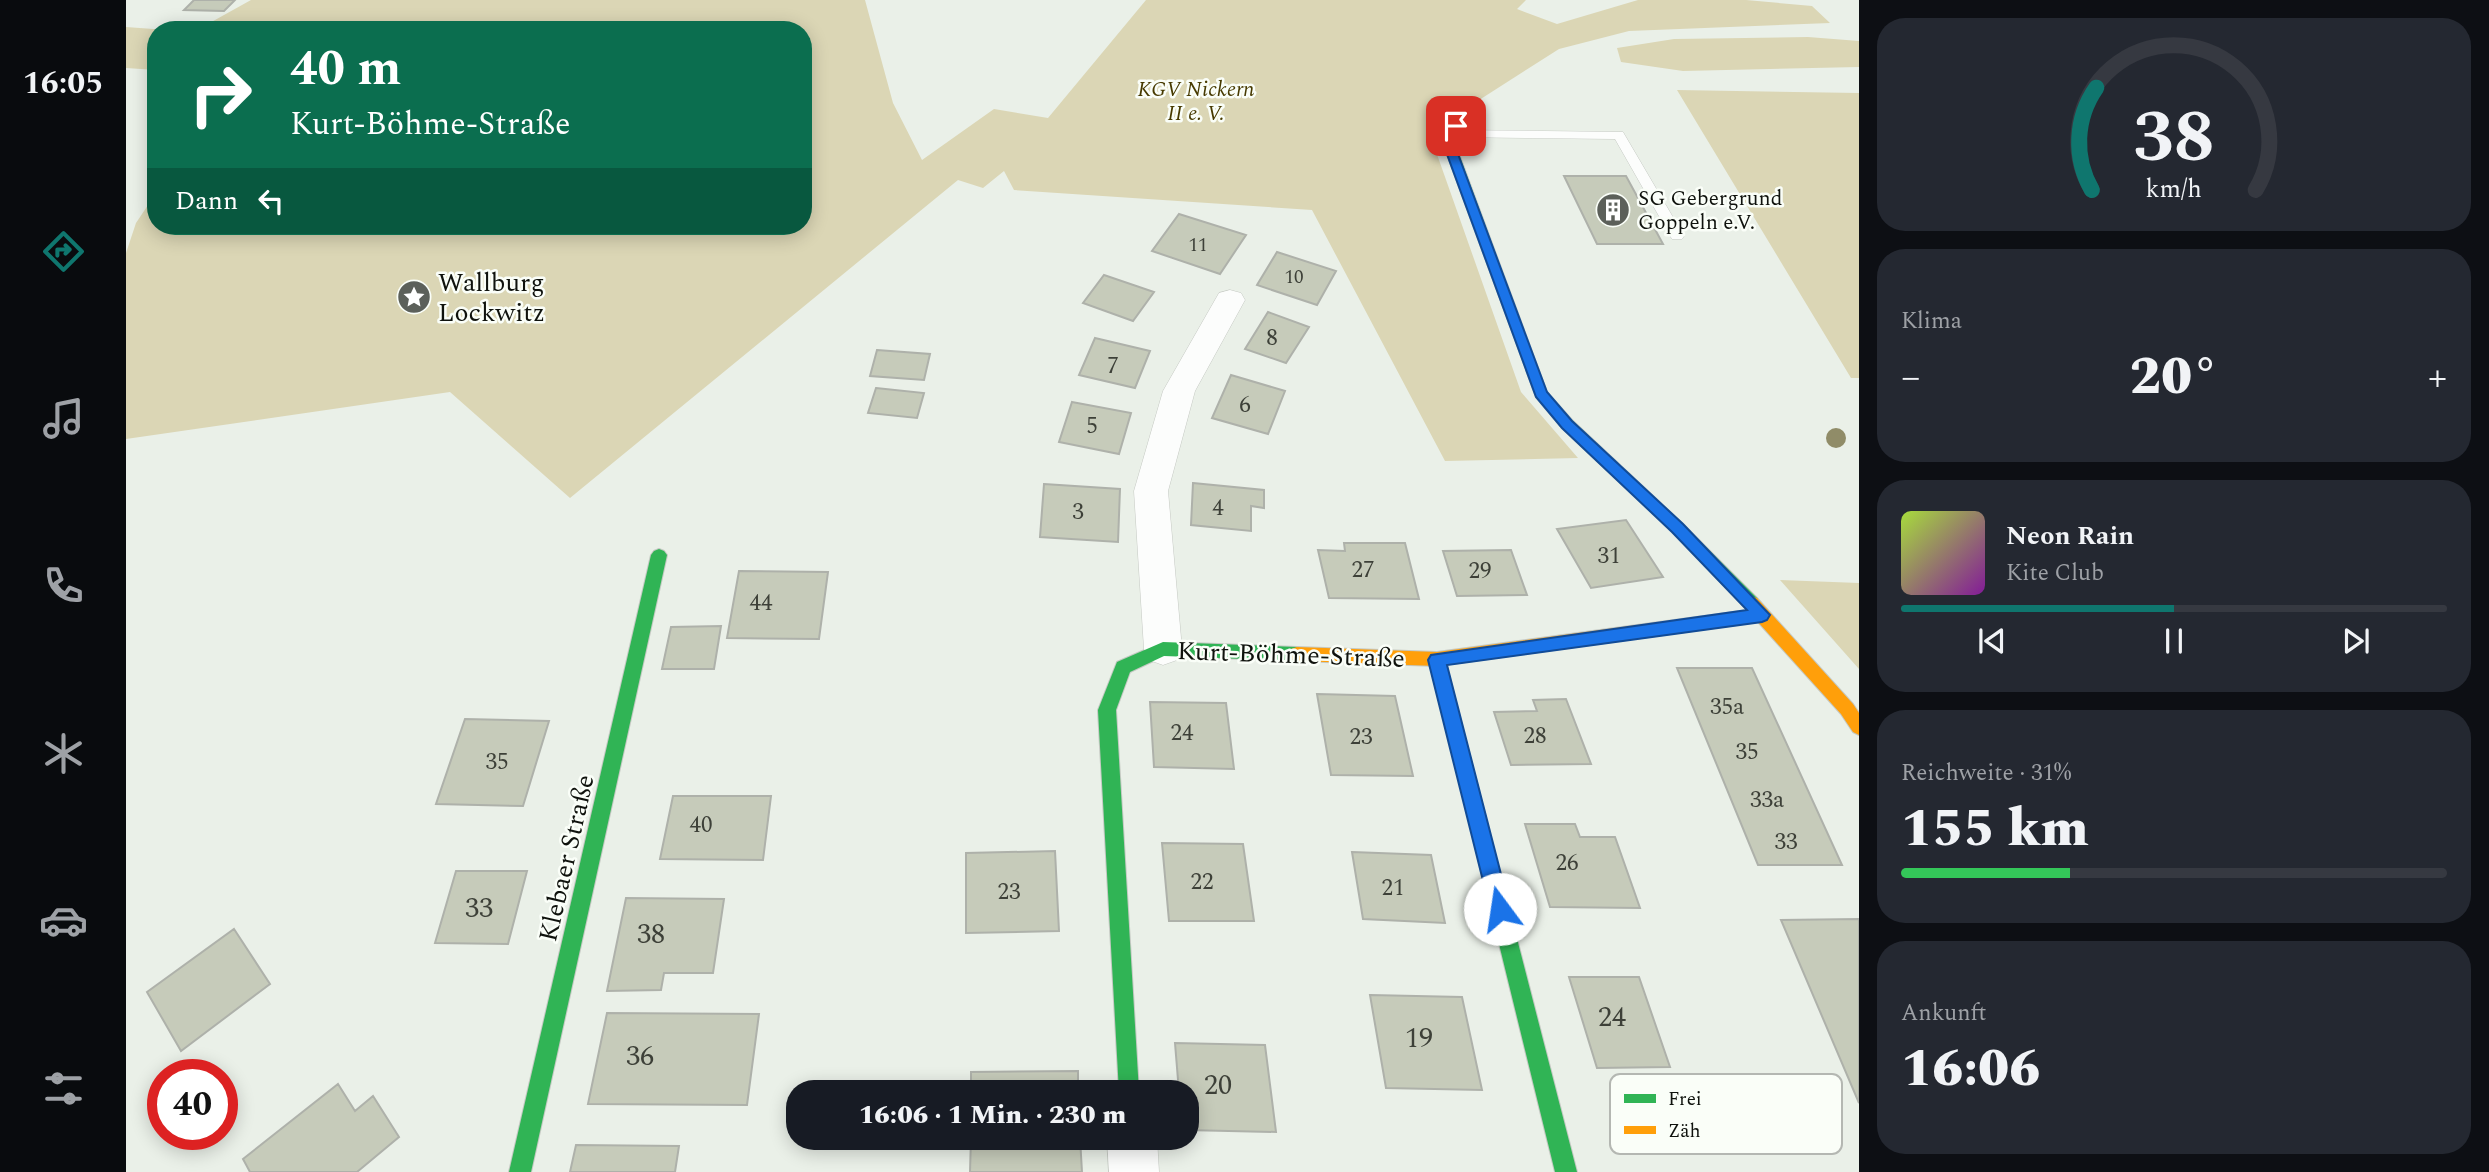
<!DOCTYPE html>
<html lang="de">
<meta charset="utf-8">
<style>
body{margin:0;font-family:Spectral,serif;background:#242831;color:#f1f3f6;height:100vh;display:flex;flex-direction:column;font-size:26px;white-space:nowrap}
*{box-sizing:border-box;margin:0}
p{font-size:23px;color:#9ea1a6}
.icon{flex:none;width:38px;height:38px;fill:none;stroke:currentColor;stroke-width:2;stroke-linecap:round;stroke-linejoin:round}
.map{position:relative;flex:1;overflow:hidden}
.drawer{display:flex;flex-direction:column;gap:18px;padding:18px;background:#0d0f14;width:630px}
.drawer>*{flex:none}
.top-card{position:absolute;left:21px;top:21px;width:665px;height:214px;border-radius:28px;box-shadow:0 4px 18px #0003;background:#0b6e4f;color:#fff;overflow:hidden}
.speed{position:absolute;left:21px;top:1059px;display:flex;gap:14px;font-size:35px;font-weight:700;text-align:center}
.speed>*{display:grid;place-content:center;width:91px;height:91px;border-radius:50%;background:#171b24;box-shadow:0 4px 18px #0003;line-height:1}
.speed .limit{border:10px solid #d22;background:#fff;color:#111}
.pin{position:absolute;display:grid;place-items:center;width:60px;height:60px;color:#fff;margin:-30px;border-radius:14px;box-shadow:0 4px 10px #0006}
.me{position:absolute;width:77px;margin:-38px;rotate:346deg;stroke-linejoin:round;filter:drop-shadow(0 0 5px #0008)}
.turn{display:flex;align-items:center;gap:24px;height:147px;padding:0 28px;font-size:32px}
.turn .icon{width:91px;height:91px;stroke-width:2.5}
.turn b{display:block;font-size:49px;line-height:60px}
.then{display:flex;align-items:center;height:66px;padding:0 28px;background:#0003;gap:14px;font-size:26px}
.big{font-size:52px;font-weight:800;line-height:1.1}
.drawer .widget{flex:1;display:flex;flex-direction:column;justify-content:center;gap:10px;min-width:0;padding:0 24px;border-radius:28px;background:#242831}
.drawer .dial{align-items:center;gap:0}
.dial svg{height:182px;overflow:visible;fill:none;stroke:#363941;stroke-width:7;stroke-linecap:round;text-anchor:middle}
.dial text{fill:#f1f3f6;stroke:none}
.song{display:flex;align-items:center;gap:21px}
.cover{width:84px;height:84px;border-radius:10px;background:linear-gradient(135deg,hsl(80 70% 55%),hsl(290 70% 35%))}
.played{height:7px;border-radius:4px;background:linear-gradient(90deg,#0f766e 50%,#363941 50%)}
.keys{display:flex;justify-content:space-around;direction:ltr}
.heat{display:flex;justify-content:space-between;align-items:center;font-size:38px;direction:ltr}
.charge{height:10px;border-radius:5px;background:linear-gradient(90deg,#34c759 31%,#363941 0)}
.trip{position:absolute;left:660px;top:1080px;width:413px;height:70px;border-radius:28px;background:#171b24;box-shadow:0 4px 18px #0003;font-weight:800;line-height:70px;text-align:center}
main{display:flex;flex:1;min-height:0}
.menu{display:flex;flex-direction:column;width:126px;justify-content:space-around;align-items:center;background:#090b0e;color:#9ea1a6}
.menu .icon{width:49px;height:49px}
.menu .active{color:#0f766e}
.menu b{font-size:32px;color:#f1f3f6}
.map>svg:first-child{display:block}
.green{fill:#dbd6b5}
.building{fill:#c6cbba;stroke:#aeb1aa;stroke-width:2}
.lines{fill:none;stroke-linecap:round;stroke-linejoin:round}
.lane-casing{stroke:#c5c9c3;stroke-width:1}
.street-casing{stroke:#c5c9c3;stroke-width:1}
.fast-casing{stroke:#c5c9c3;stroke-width:2}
.slow-casing{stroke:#c5c9c3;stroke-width:2}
.lane{fill:#fcfdfc;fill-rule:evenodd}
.street{fill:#fcfdfc;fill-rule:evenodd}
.fast{fill:#30b455;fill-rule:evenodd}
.slow{fill:#ff9f0a;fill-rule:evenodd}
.tree{fill:#908c68}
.route{fill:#1a73e8;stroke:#114b97;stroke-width:2}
.labels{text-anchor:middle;stroke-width:5;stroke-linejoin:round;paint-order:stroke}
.far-number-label{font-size:19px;fill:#3d4038}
.far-park-label{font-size:21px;font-style:italic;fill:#473a00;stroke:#fafef8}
.far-poi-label{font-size:21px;fill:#0f120d;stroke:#fafef8;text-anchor:start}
.number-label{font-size:23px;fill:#3d4038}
.poi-label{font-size:26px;fill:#0f120d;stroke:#fafef8;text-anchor:start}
.street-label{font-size:26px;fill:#0f120d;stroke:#fafef8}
.near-number-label{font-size:28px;fill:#3d4038}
.key{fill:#fafef8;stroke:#b4b7b2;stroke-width:2}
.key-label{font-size:19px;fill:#0f120d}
</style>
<main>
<nav class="menu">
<b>16:05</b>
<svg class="icon active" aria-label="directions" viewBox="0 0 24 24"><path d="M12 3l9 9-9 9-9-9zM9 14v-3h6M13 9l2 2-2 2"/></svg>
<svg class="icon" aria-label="music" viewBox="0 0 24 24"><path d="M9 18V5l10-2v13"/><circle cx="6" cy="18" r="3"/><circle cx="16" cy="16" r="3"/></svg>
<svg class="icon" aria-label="phone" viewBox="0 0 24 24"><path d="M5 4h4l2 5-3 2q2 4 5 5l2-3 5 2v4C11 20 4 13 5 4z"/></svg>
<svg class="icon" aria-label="climate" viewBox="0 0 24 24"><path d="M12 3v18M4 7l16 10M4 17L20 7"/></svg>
<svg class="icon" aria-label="car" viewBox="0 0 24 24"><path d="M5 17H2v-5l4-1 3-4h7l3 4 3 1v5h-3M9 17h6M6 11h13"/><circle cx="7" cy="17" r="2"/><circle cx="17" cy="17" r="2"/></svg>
<svg class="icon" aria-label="filters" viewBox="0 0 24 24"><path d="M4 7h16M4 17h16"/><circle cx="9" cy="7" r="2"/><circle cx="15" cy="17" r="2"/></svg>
</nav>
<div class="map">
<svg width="1733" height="1172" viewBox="0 0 1733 1172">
<rect width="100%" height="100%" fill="#eaf0e8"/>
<path class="green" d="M125 0H739L767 103 796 160 868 109 922 118 1020 0H1400L1391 9 1431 24 1512 0H1620L1686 6 1704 23 1503 31 1433 49 1350 102 1312 109 1307 143 1395 392 1452 458 1319 461 1186 210 888 190 878 171 857 188 832 180 444 498 324 392 0 439V253L10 223 30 193V226H677V30H71Z
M0 27 41 30H30V70L0 68Z
M1682 37 1733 41V67L1557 71 1495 62 1491 48 1548 39Z
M1551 90 1733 93V378H1725Z
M1654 580 1733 583V669Z"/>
<path class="building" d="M68 0H109L98 11 58 10Z
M1438 176H1500L1537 244H1471Z
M1053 214 1120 235 1094 274 1026 251Z
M1151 252 1210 271 1191 305 1131 285Z
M978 275 1028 292 1007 321 957 303Z
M1142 312 1183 327 1160 363 1119 349Z
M969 338 1024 351 1009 388 953 375Z
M751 350 804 354 798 380 744 376Z
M1105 375 1159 391 1142 434 1086 418Z
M750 388 798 393 791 418 742 413Z
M946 402 1005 413 993 454 933 442Z
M1067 483 1138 490V508L1125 506V531L1065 525Z
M918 484 994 489 992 542 914 537Z
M1500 520 1537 577 1465 588 1431 529Z
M1218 543H1279L1293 599 1203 598 1192 550 1219 551Z
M1385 550 1401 595 1331 596 1317 551Z
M613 571 702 572 693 639 601 638Z
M595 626 588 669H536L545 627Z
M1551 668H1626L1716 865H1632Z
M1191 694 1269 696 1287 776 1205 775Z
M1440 699 1465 764 1385 765 1368 712 1411 711 1407 700Z
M1024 702 1100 703 1108 769 1028 767Z
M339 719 423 721 397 806 310 804Z
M547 796H645L637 860 534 859Z
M1399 824H1449L1454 837H1489L1514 908 1424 907Z
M1036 843 1117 844 1128 921H1043Z
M929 851 933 931 840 933V853Z
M1226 852 1305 855 1319 923 1237 919Z
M330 871H401L382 944 309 943Z
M500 898 598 899 587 973H538L535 990 481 991Z
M1733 919V1103L1655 920Z
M108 929 144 984 55 1051 21 992Z
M1443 977H1513L1544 1067 1471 1068Z
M1244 995 1336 997 1356 1090 1260 1088Z
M481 1013 633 1014 621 1105 462 1104Z
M1049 1043 1139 1045 1150 1132 1060 1130V1092H1053Z
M952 1071V1092H845V1072Z
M212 1084 229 1111 247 1096 273 1137 231 1172H124L117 1159Z
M845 1138H954L956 1172H844Z
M450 1145 553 1146 549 1172H444Z"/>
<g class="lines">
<g class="lane-casing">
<path id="lane" d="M1325 130 1497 132 1558 236 1556 239H1546L1489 139 1321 137V131Z"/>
</g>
<g class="street-casing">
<path id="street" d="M1104 290 1115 293 1119 300 1069 391 1042 491 1056 649 1051 660 1037 665 1023 660 1018 649 1008 491 1037 391 1093 293Z
M981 1138H1031L1033 1172H983Z"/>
</g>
<g class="fast-casing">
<path id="fast" d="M1330 123 1336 126 1331 134 1330 146 1421 392 1446 420 1557 524 1631 598 1633 603 1631 608H1619L1547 532 1436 428 1410 397 1318 146 1319 134 1326 124Z
M533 549 538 551 541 555 405 1172H383L525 555 528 551Z
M1037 642 1171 647 1177 649 1179 654 1177 659 1171 661 1038 656 1004 672 990 710 1013 1092H993L972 710 991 662Z
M1311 652 1317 654 1319 659 1451 1172H1429L1303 659 1305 654Z"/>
</g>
<g class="slow-casing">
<path id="slow" d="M1625 596 1631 598 1727 704 1733 713V735L1727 732 1715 714 1632 622 1311 666 1171 661 1165 659 1163 654 1165 649 1171 647 1311 652 1622 610 1617 603 1619 598Z"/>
</g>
<use href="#lane" class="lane"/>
<use href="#street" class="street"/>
<use href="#fast" class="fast"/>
<use href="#slow" class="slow"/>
</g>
<circle class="tree" cx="1710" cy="438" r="10"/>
<path class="route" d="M1330 122 1336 126 1331 134 1329 146 1421 392 1446 421 1557 524 1644 615 1641 620 1636 622 1321 665 1384 909 1381 916 1374 919 1367 916 1364 909 1302 660 1305 655 1621 610 1546 532 1436 428 1410 397 1318 146 1319 134 1326 123Z"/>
<defs>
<g id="building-disc" transform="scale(1.75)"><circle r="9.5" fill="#5c605a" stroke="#fafef8"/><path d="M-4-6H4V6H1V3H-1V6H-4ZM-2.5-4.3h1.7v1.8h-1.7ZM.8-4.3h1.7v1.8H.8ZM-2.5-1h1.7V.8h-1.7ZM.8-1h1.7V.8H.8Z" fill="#fff"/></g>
<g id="sight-disc" transform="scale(1.75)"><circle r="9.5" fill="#5c605a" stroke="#fafef8"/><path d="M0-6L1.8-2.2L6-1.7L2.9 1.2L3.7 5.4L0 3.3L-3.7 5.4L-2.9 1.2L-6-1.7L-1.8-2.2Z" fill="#fff"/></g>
</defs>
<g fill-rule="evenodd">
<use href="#building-disc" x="1487" y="210"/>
<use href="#sight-disc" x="288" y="297"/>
</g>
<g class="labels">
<g class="far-number-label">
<text x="1072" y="251">11</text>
<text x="1168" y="283">10</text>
</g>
<g class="far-park-label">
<text x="1070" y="96">KGV Nickern<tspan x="1070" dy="24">II e. V.</tspan></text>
</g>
<g class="far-poi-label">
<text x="1512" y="205">SG Gebergrund<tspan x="1512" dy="24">Goppeln e.V.</tspan></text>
</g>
<g class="number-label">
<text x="1146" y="345">8</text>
<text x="987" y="373">7</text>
<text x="1119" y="412">6</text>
<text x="966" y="433">5</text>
<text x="1092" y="515">4</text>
<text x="952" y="519">3</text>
<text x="1483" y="563">31</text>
<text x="1237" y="577">27</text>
<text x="1354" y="578">29</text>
<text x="635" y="610">44</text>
<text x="1601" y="714">35a</text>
<text x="1056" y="740">24</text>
<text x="1409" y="743">28</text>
<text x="1235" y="744">23</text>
<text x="1621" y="759">35</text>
<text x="371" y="769">35</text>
<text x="1641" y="807">33a</text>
<text x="575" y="832">40</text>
<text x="1660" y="849">33</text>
<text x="1441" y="870">26</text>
<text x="1076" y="889">22</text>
<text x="1267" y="895">21</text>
<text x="883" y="899">23</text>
</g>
<g class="poi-label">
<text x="312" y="291">Wallburg<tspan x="312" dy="30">Lockwitz</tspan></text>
</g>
<g class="street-label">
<text transform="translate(1165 654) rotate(2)" y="9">Kurt-Böhme-Straße</text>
<text transform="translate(440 858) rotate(-77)" y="9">Klebaer Straße</text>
</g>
<g class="near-number-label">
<text x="353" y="917">33</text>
<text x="525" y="943">38</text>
<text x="1486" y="1026">24</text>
<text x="1293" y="1047">19</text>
<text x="514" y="1065">36</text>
<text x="1092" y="1094">20</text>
</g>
</g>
<rect x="1484" y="1074" width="232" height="80" rx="10" class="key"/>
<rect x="1498" y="1094" width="32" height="9" fill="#30b455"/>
<rect x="1498" y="1126" width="32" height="8" fill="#ff9f0a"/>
<g class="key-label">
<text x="1542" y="1105">Frei</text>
<text x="1542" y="1137">Zäh</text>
</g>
</svg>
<div class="speed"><div class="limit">40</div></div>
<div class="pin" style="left:1330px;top:126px;background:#d93025"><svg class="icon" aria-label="arrive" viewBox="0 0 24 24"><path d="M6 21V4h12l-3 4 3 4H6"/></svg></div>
<svg class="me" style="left:1374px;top:909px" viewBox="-20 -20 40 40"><circle r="19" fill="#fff"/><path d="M0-13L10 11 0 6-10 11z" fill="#1a73e8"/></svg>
<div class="trip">16:06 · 1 Min. · 230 m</div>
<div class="top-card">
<div class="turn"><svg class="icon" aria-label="right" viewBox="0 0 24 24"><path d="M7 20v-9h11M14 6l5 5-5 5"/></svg><div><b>40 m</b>Kurt-Böhme-Straße</div></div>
<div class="then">Dann<svg class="icon" aria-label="left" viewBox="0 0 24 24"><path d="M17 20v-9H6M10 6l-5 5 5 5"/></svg></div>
</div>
</div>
<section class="drawer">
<div class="widget dial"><svg viewBox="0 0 100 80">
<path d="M14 69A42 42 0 1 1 86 69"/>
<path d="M14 69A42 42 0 0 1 16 24" stroke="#0f766e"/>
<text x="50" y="56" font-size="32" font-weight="700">38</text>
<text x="50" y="72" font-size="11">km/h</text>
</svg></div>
<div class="widget"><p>Klima</p>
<div class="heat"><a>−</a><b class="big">20°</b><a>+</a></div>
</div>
<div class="widget">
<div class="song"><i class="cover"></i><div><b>Neon Rain</b><p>Kite Club</p></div></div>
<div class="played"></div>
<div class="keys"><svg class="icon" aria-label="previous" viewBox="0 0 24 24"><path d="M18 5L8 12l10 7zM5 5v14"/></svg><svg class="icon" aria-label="pause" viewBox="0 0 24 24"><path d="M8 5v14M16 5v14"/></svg><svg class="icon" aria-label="next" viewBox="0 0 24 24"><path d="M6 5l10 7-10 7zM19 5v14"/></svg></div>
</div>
<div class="widget"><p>Reichweite · 31%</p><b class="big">155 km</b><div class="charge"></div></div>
<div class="widget"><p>Ankunft</p><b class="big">16:06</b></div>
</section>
</main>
